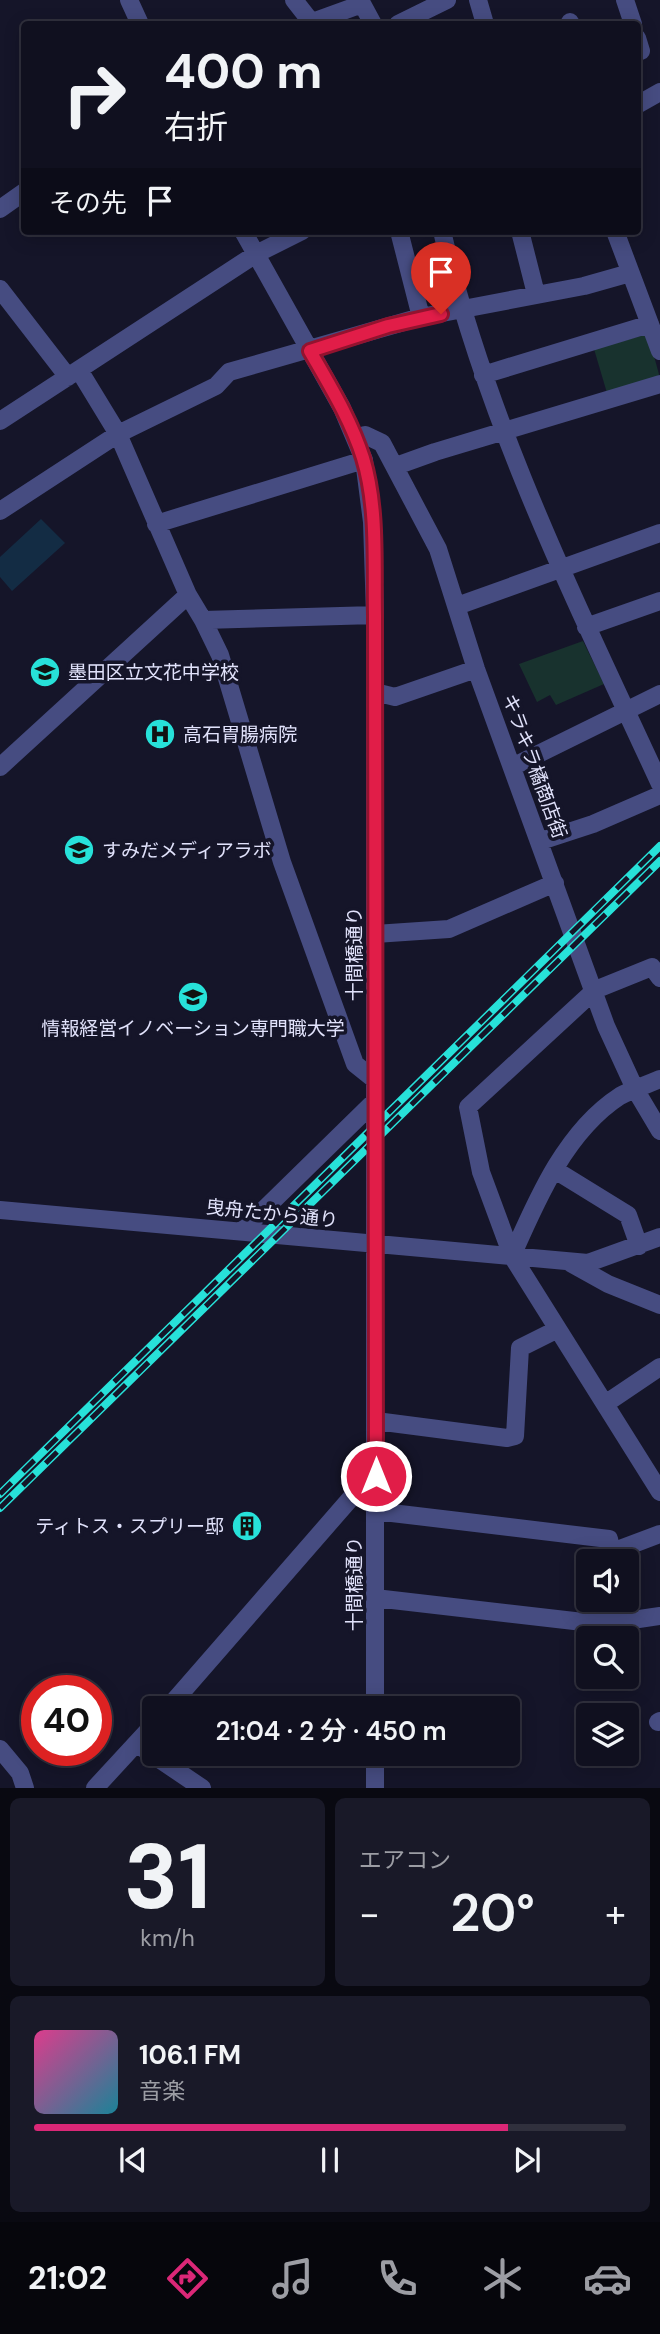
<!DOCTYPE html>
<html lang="ja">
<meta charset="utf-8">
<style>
body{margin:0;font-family:"DM Sans","Noto Sans JP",sans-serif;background:#191928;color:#f1f3f6;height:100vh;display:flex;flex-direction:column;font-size:26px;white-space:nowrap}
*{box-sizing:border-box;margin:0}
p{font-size:23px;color:#9c9da4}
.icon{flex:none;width:38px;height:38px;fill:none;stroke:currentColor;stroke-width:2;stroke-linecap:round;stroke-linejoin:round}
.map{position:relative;height:1788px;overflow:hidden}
.sheet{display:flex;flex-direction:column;gap:10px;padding:10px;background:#090911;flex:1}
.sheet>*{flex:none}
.hud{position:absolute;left:21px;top:21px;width:620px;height:214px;border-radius:7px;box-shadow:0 4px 18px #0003,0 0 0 2px #30303d;background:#10101f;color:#f1f3f6;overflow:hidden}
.controls{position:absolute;left:576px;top:1549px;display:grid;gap:14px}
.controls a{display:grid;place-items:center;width:63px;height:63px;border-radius:7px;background:#10101f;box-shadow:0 4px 18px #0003,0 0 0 2px #30303d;font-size:35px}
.speed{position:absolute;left:21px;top:1675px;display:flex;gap:14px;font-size:35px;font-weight:700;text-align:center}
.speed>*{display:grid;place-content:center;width:91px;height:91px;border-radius:50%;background:#10101f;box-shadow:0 4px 18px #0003,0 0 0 2px #30303d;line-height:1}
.speed .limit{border:10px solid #d22;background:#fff;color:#111}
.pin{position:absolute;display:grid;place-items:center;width:60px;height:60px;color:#fff;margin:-72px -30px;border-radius:50% 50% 50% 0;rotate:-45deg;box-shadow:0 0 7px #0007}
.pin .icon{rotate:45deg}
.me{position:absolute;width:77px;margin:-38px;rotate:0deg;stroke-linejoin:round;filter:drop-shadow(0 0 5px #0008)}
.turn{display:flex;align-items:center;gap:24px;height:147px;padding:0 28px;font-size:32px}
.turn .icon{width:91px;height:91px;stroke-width:2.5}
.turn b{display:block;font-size:49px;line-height:60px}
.then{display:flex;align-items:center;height:66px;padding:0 28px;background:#0003;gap:14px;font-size:26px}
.big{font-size:52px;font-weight:600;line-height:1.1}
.sheet .widget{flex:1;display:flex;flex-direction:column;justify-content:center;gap:10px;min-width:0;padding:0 24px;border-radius:10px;background:#191928}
.sheet .dial{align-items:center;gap:0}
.dial b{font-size:91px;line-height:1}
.song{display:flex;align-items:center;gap:21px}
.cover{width:84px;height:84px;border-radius:10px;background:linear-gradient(135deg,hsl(330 70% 55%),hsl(190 70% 35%))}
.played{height:7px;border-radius:4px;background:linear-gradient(90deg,#db2777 80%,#30303d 80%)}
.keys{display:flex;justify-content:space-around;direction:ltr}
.heat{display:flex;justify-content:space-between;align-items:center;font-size:38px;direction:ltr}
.sheet .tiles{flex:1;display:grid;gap:10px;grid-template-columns:1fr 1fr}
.widget:last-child{grid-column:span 2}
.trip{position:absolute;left:142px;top:1696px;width:378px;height:70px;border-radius:7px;background:#10101f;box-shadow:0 4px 18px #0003,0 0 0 2px #30303d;font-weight:600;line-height:70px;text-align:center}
.dock{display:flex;height:112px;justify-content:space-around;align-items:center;background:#06060c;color:#9c9da4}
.dock .icon{width:49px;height:49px}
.dock .current{color:#db2777}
.dock b{font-size:32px;color:#f1f3f6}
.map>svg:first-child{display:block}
.green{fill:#18322e}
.water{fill:#132c44}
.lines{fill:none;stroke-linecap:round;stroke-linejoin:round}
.minor{stroke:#464c81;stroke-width:18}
.rail-casing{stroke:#27e1d9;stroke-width:8}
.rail{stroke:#151529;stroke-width:5;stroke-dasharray:16;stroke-linecap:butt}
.route-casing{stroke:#92132f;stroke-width:18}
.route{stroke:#e11d48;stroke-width:12}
.labels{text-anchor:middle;stroke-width:7;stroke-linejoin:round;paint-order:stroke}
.poi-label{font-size:19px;fill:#e1e2fb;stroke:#151529;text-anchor:start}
.street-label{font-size:19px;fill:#e1e2fb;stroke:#151529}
</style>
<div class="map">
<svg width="660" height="1788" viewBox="0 0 660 1788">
<rect width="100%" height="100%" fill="#151529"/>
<path class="green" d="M648 334 660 378 607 393 594 349Z
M583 641 604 684 556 705 550 695 537 702 519 664Z"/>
<path class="water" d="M41 519 65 543 12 591 0 577V557Z"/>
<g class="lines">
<path class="minor" d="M129 0 140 24
M294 0 312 23
M360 0 373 24
M478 0 485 24
M625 0 633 24
M570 22V24
M307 24 362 4
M398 24 447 0
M637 38 641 51
M637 105 660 92
M0 209 24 192
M243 231 342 408 364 460 372 522 375 615V1708
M399 231 421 317
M442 231C487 424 577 604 660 784
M520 231 536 294
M615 231 660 351
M0 289 68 377
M79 370 118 434 188 595
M483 375 650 324
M0 421 256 254 302 231
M356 438 365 435 382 443 438 549 476 669 606 1026 635 1089 660 1131
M396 466 435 452 660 384
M0 511 118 434 216 386 229 372 421 317 584 286 630 273
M156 524 364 460
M457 606 660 533
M203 620 220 655 282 862 355 1064 375 1080
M586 627 660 601
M375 692 395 697 476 669
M514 766 660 694
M0 767 188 595 203 620 375 615
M541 841 593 824 660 795
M375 934 449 929 555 883
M660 978 652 967 595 990 468 1107 481 1172 512 1256 660 1492
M555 1170 628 1215 639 1246
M0 1210 588 1263 660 1237
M242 1231 375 1101
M512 1256C537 1199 566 1131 620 1096 633 1089 647 1085 660 1079
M572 1264 608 1284 660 1305
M605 1404 660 1367
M376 1421 507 1438 515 1436 520 1348 556 1330
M375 1511 609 1539 612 1552 660 1534
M375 1598 583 1622 612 1623 660 1616
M168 1708 364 1483 376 1476
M658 1722 660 1721
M137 1744 202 1788
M0 1749 20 1773 25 1788
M95 1788 154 1724
M375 1788V1754"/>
<g class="rail-casing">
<path id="rail" d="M0 1494 660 846
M0 1508 660 861"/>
</g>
<use href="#rail" class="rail"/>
</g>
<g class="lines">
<g class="route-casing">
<path id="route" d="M376 1476 375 615C374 564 378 507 363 458 351 420 330 386 310 351L388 326 441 314"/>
</g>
<use href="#route" class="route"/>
</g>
<defs>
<g id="school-disc" transform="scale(1.575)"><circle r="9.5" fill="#27e1d9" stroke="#151529"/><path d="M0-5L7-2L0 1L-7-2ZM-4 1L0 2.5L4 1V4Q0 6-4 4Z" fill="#111"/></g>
<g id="hospital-disc" transform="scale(1.575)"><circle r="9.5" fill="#27e1d9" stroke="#151529"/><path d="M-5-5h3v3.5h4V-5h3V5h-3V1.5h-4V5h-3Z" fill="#111"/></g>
<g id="university-disc" transform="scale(1.575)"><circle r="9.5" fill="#27e1d9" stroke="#151529"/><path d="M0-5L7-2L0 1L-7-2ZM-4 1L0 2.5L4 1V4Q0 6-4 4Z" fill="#111"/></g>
<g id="building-disc" transform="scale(1.575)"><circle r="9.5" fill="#27e1d9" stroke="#151529"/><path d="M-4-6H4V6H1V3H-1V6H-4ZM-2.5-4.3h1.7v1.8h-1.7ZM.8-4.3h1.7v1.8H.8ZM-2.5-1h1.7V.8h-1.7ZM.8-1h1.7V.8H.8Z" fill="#111"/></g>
</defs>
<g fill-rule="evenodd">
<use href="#school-disc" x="45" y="672"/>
<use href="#hospital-disc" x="160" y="734"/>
<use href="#university-disc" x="79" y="850"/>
<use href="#university-disc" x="193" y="997"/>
<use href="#building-disc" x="247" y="1526"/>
</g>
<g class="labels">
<g class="poi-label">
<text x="68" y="679">墨田区立文花中学校</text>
<text x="183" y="741">高石胃腸病院</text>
<text x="102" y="857">すみだメディアラボ</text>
<text x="193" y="1035" text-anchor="middle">情報経営イノベーション専門職大学</text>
<text x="224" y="1533" text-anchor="end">ティトス・スプリー邸</text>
</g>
<g class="street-label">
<text transform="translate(535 766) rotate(70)" y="7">キラキラ橘商店街</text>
<text transform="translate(354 954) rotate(-90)" y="7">十間橋通り</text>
<text transform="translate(272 1213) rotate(6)" y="7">曳舟たから通り</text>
<text transform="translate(354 1584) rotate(-90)" y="7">十間橋通り</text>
</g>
</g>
</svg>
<div class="controls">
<a><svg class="icon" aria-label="sound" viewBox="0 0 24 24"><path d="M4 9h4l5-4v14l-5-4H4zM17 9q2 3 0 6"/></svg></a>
<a><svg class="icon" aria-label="search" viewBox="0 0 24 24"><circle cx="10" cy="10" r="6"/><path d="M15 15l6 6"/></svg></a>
<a><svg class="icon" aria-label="layers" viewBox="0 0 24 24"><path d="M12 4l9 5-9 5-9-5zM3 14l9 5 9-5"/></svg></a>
</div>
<div class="speed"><div class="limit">40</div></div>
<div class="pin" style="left:441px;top:314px;background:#d93025"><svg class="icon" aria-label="arrive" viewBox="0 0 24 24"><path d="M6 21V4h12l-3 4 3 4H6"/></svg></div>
<svg class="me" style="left:376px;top:1476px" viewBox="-20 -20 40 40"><circle r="17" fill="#e11d48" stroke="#fff" stroke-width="3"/><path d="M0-11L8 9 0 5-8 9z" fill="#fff"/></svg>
<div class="trip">21:04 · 2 分 · 450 m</div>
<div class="hud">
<div class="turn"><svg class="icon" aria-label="right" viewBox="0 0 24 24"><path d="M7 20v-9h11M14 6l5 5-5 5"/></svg><div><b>400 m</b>右折</div></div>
<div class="then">その先<svg class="icon" aria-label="arrive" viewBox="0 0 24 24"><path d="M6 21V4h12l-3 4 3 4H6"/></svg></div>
</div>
</div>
<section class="sheet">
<div class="tiles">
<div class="widget dial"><b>31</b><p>km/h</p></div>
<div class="widget"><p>エアコン</p>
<div class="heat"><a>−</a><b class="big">20°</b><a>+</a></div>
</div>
<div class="widget">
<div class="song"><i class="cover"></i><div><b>106.1 FM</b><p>音楽</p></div></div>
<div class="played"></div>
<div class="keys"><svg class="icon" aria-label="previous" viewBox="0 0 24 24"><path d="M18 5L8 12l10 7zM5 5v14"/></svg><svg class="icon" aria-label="pause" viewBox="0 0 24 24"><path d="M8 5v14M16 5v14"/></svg><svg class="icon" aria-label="next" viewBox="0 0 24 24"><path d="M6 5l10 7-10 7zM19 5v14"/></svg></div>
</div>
</div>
</section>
<nav class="dock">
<b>21:02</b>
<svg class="icon current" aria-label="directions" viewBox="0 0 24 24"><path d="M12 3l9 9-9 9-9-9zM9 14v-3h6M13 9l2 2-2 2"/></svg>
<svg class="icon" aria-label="music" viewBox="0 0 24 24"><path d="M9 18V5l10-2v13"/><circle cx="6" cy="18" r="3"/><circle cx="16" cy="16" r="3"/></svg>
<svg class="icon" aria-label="phone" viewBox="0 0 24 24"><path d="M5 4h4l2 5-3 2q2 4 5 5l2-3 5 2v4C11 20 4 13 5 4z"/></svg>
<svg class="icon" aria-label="climate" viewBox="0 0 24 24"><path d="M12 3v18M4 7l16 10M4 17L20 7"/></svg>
<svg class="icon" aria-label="car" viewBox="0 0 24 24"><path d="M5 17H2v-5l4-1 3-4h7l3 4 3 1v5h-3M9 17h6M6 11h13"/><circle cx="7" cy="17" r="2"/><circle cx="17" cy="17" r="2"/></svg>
</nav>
